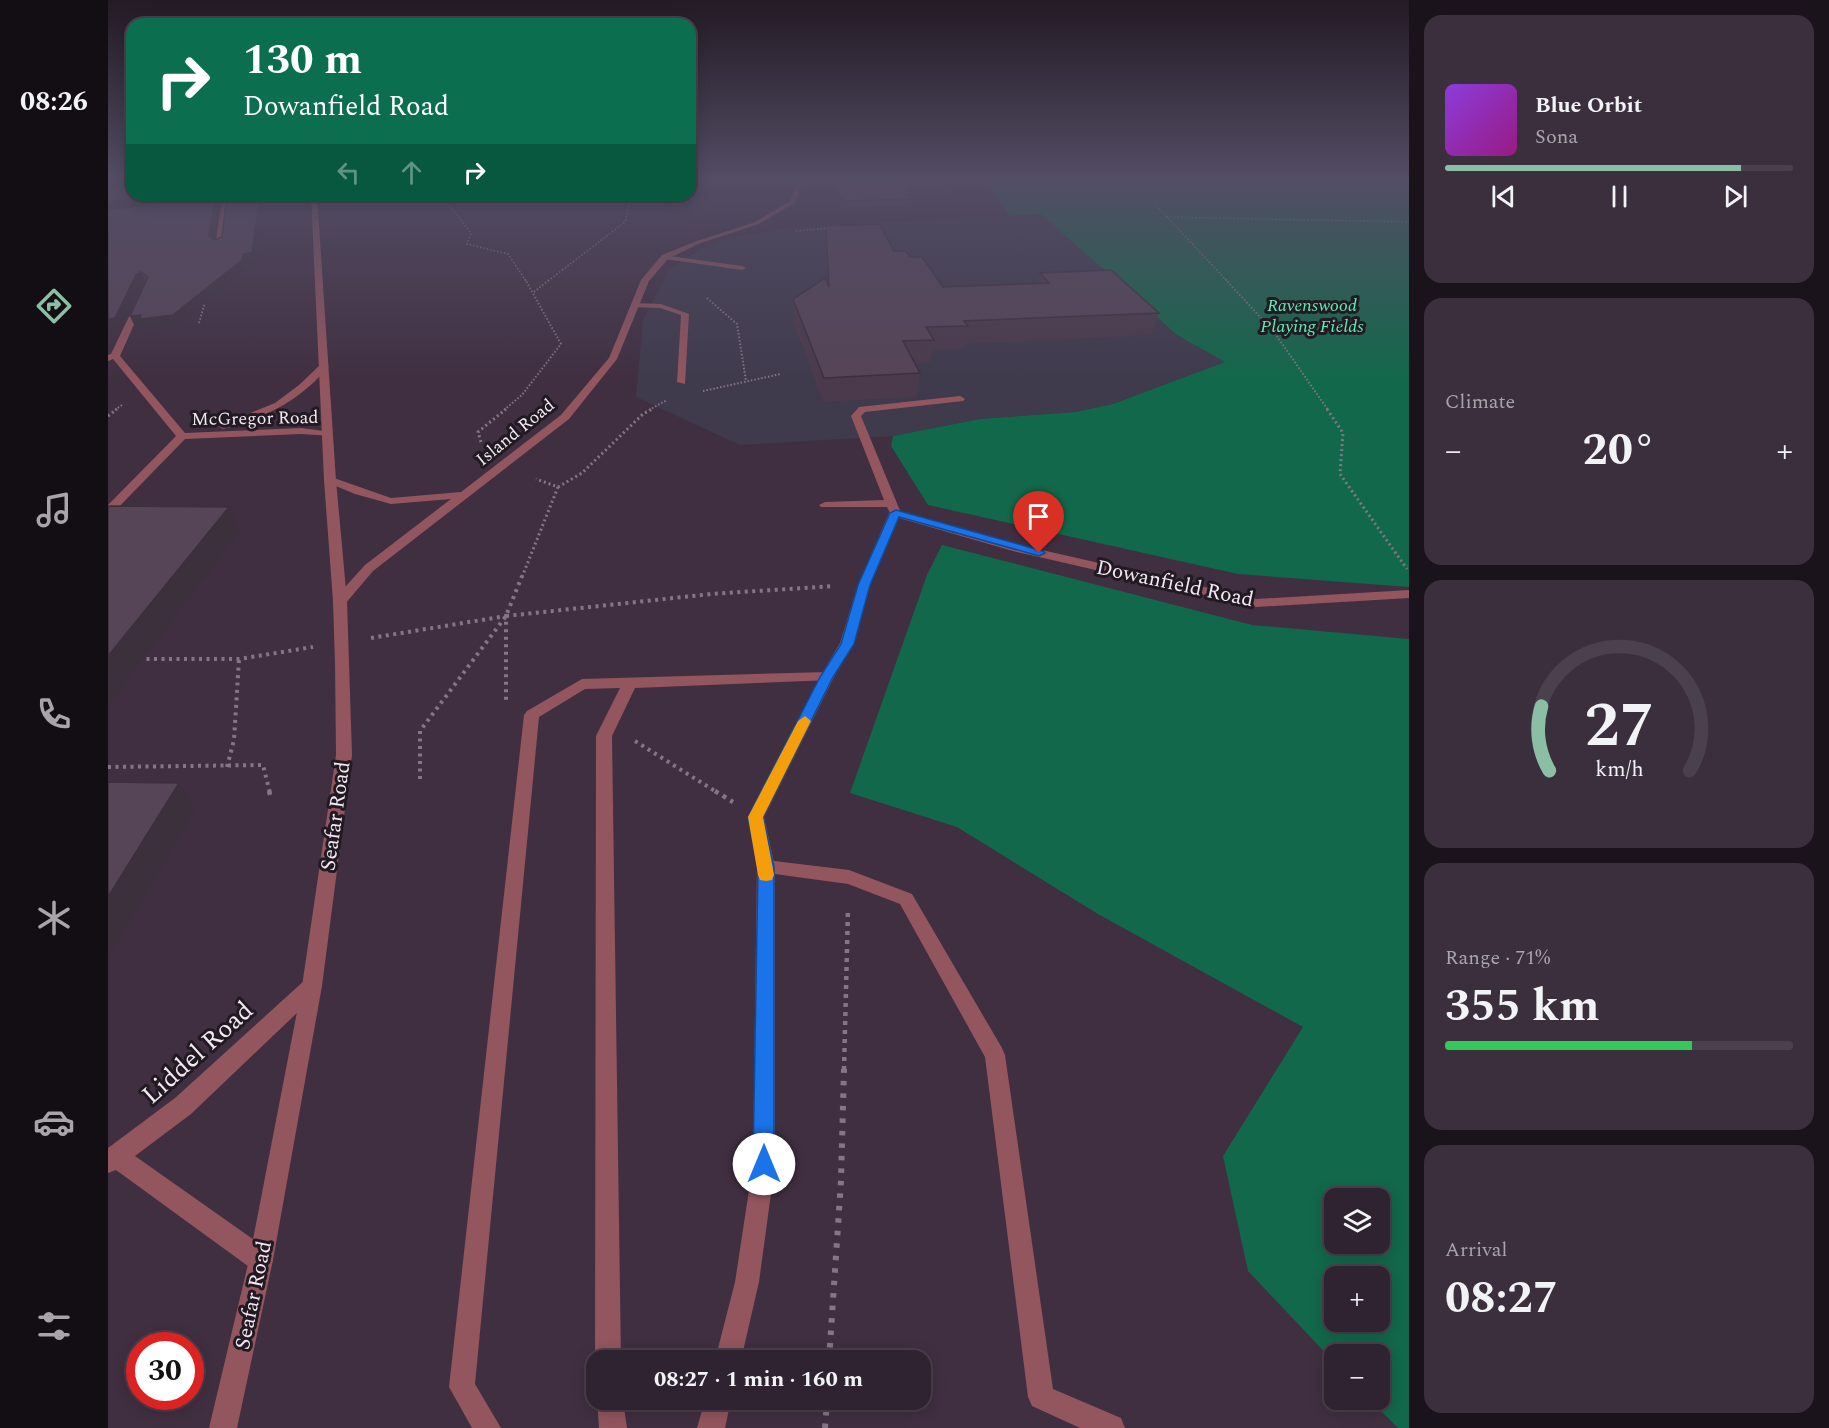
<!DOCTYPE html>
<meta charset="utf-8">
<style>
body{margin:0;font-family:Spectral,serif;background:#3c2f3d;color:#f1f3f6;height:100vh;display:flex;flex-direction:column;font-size:22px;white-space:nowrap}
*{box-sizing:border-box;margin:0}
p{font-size:20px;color:#a8a4ab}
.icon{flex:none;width:33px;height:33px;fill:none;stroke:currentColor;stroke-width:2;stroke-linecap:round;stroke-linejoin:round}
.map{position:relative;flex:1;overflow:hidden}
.details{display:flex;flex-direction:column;gap:15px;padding:15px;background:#1a131b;width:420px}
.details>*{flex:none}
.guide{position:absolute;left:18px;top:18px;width:570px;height:183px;border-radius:18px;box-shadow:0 3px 15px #0003,0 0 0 2px #4b404d;background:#0b6e4f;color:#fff;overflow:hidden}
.tools{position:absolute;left:1216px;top:1188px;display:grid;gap:12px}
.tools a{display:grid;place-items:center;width:66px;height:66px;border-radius:12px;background:#302331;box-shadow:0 3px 15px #0003,0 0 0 2px #4b404d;font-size:30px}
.speed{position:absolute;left:18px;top:1332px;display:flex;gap:12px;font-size:30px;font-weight:700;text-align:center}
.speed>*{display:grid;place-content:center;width:78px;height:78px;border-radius:50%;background:#302331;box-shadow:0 3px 15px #0003,0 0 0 2px #4b404d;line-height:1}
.speed .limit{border:9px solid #d22;background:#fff;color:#111}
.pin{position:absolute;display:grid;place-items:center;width:51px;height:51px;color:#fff;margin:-62px -26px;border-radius:50% 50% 50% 0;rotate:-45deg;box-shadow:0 0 6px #0007}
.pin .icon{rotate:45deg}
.me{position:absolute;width:66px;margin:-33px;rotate:0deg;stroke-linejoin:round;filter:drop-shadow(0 0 4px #0008)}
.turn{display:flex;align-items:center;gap:21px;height:126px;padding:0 18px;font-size:27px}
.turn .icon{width:78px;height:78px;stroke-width:2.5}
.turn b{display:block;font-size:42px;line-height:51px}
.lanes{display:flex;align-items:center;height:57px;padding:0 18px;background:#0003;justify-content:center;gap:30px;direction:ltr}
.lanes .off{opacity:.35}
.big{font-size:45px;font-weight:700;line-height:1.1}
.details .widget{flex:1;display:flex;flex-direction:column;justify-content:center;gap:9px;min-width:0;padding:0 21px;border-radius:18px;background:#3c2f3d}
.details .dial{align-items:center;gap:0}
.dial svg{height:156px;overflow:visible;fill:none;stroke:#4b404d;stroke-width:7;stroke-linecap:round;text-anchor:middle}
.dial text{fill:#f1f3f6;stroke:none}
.song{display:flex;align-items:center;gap:18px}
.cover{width:72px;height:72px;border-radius:9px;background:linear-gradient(135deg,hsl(270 70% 55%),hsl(310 70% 35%))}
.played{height:6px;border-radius:3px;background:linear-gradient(90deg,#8abfa5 85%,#4b404d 85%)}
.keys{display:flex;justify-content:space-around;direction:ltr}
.heat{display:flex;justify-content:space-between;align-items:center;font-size:33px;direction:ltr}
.charge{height:9px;border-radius:4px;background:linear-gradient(90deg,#34c759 71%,#4b404d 0)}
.trip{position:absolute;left:478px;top:1350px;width:345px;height:60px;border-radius:18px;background:#302331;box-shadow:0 3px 15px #0003,0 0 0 2px #4b404d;font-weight:700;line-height:60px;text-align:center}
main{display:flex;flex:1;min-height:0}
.dock{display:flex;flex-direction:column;width:108px;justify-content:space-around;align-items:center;background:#130e14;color:#a8a4ab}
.dock .icon{width:42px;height:42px}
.dock .active{color:#8abfa5}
.dock b{font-size:27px;color:#f1f3f6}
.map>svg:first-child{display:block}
.education{fill:#3f3a4c}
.green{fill:#12684a;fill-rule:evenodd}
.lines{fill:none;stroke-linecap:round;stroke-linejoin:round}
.path-far5{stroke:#847685;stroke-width:1.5;stroke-dasharray:1.5 2;stroke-linecap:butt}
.path-far4{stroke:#847685;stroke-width:2;stroke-dasharray:1.5 2;stroke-linecap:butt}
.path-far3{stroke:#847685;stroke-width:3;stroke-dasharray:2 3;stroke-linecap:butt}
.path-far2{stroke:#847685;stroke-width:4;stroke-dasharray:3 4.5;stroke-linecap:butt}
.path-far1{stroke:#847685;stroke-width:4.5;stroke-dasharray:4 5;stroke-linecap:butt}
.path{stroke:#847685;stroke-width:6;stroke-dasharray:4.5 8;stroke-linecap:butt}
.service{fill:#93555e;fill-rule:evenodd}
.minor{fill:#93555e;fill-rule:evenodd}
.tertiary{fill:#93555e;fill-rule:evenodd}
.tertiary-bridge{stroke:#93555e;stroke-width:14}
.wall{fill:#4a3a4b}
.shaded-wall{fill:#3c303d}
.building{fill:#564457;stroke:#3c303d;stroke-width:1.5}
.route{fill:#1a73e8;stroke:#114b97;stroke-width:1.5}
.slow{fill:#f59e0b}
.labels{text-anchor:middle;stroke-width:6;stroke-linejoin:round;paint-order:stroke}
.far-park-label{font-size:18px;font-style:italic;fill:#58f0b4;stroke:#221a22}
.far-street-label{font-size:18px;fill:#f3e8f3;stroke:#221a22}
.street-label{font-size:21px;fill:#f3e8f3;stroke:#221a22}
.near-street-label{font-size:26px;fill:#f3e8f3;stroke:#221a22}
</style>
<main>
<nav class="dock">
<b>08:26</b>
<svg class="icon active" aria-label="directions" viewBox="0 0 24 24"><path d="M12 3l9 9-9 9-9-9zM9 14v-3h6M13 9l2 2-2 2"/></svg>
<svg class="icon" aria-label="music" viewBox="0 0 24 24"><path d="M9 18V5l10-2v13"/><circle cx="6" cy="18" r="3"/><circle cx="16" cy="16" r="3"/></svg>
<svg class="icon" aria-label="phone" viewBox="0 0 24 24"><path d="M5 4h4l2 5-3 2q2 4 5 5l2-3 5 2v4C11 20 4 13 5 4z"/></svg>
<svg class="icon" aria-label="climate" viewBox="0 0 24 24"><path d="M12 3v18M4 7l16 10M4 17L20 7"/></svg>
<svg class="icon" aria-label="car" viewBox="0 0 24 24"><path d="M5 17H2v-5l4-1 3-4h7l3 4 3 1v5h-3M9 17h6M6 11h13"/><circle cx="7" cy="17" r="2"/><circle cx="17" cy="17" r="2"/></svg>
<svg class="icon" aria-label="filters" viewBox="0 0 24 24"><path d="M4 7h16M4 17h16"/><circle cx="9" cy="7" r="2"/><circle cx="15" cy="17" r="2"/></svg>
</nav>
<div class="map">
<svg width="1301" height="1428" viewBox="0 0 1301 1428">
<rect width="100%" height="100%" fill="#402f41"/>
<path class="education" d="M933 214 1069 335 1118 362 1005 404 967 412 872 419 785 436 632 445 528 397 535 321 561 269 597 247 621 238 689 227Z"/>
<path class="green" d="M877 180H1301V587L1130 574 820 505 783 446 785 436 872 419 967 412 1005 404 1117 362 1069 335 933 214 902 216Z
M834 545 1144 625 1301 639V1428H1290L1262 1400H1272V1354H1227V1363L1140 1271 1115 1156 1195 1027 990 914 849 827 742 793 819 575ZM1272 1198V1244H1227V1198ZM1272 1276V1322H1227V1276Z"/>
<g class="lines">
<path class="path-far5" d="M333 195 363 233 359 244 400 254 418 281
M1046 203 1119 281
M1059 217 1301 222
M688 231 723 228
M440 281 517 222 524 195"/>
<path class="path-far4" d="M1117 279 1166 332 1220 410
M426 292 442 279
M599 298 629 324 638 381
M91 323 97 302
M595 391 673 374
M7 410 14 405
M396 410 414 395 453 344 417 279
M541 410 559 400"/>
<path class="path-far3" d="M1219 409 1235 433 1232 474 1299 569
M0 416 9 409
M373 442 370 432 398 409
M450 487 474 473 535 414 544 409
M414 577 450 487 428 479"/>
<path class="path-far2" d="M398 616 603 594 726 586
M263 638 398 616V700
M31 659H131L205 647
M527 741 610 793
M0 767 155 765 162 793
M119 767 126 740 131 659
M312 779V731L398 616 414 576"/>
<path class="path-far1" d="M161 791 163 798
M607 791 625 802
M736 1070 740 909"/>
<path class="path" d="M721 1360 733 1181 736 1069
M717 1428 719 1400"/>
<path class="service" d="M554 255 634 266 638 268 634 270 557 259Z
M527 303 553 304 581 314 577 384 569 382 573 315 552 308 524 307 523 305Z
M852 396 857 399 855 401 757 412 753 416 793 513 791 515H783L779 507H713L711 505 717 502 776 500 743 416 751 407Z
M719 672 724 674 726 677 724 680 527 688 504 736 513 1360H489V1365L487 1360 488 736 512 688 477 689 431 717 367 1384 393 1428H364L341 1387 416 715 419 711 474 679Z
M658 860 741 870 804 894 894 1048 897 1055 945 1389 1013 1418 1017 1428H972L924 1406 920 1397 877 1057 792 904 740 884 652 872 649 867 652 862Z
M489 1399 515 1400 519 1428H491Z"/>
<path class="minor" d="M689 180H695L687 203 651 224 590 244 560 259 541 281 509 359 461 419 265 571 237 604H227L225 601 227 598 257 565 343 499 283 504 247 494 218 482V478H226L283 498 353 492 453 415 501 358 533 280 554 255 586 242 647 222 682 201Z
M115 195H121L115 246 111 248 107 246Z
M32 300 36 302 12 356 77 433 193 428 224 432V436L193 434 77 439 4 514 0 515V505L68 436 5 359 0 361V355L3 354 28 302Z
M213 364 221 366C193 400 156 419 115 429L110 426 167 403 191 385Z
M787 510 912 545 1149 599 1301 590V598L1149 607 905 551 791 518 762 585 746 643 726 677 656 817 667 867V1164L651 1282 633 1360H607L627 1282 645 1164 649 867 640 817 712 677 732 643 750 585 781 513Z
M204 977 211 980 214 986 211 992 83 1114 27 1156 162 1251 165 1260 162 1269 153 1272 144 1269 8 1170 0 1173V1148L67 1098 197 980Z
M597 1400H623L617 1428H589Z"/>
<path class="tertiary" d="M203 195H209L228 480 239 601 232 605 225 601 216 480Z
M234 658 241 663 244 755 214 986 165 1260 129 1428H101L141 1260 194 986 228 755 227 663Z"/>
<path class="tertiary-bridge" d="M232 601 234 663"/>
</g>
<path class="wall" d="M722 180H738V182L743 184 844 181 843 185 844 186 843 193 803 194V205L733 208Z
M24 195H113L106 240 148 263 138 264 137 270 70 326 37 330 36 326 27 327 38 282 33 285 12 329Z
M718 226 802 257 835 287 930 283 932 273 1051 313 1044 335 857 344 856 349 824 350 822 363 807 364 812 373 809 397 715 402 685 321V299L719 282 717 246Z"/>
<path class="shaded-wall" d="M8 180H23L24 186 0 192V182Z
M40 195H51L43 206 0 212V202Z
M108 195H113L105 246 101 236Z
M152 195H156L148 263 138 264 137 270 70 326 37 330 36 326 27 327 22 316 135 254Z
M33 272 38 282 33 285 12 329 0 330V319L28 275Z
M121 507 132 531 0 705V656Z
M71 783 88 809 0 957V897Z"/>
<path class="building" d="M21 180H24V195H40L39 197 0 202V190L21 184Z
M725 180H737L736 182 743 184 745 180H843L844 181H839L844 186 799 188 803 193 799 194 803 199 734 201Z
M51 195H108L101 236 106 240 114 237 119 195H152L144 253 135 254 134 260 65 315 32 319 33 315 22 316 40 277 33 272 28 275 7 318 0 319V210L45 204Z
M771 224 786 251H798L802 257H814L835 287 941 283 932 273 1003 270 1051 313 856 321 860 326 818 327 826 340 795 341 812 373 716 378 685 299 717 278 721 287 718 226Z
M0 506 121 507 0 656Z
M0 782 71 783 0 897Z"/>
<linearGradient id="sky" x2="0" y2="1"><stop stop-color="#231a24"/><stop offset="0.47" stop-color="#534d65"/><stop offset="1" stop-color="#534d65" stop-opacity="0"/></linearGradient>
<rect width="1301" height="380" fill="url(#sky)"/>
<path class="route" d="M788 510 935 551 937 553 931 556 791 517 762 585 746 644 725 677 655 817 666 867V1164L663 1171 656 1174 648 1171 645 1164 650 867 640 817 712 677 733 644 750 585 782 513Z"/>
<path class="slow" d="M697 716 703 721 655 817 666 875 664 880 658 881 652 880 650 875 640 817 690 721Z"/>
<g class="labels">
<g class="far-park-label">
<text x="1204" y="311">Ravenswood<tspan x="1204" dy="21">Playing Fields</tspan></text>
</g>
<g class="far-street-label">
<text transform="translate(147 418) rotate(-1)" y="6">McGregor Road</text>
<text transform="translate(407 432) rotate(-39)" y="6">Island Road</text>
</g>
<g class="street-label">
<text transform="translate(1067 583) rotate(12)" y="7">Dowanfield Road</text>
<text transform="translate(227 816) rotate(-82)" y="7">Seafar Road</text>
<text transform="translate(145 1295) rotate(-78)" y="7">Seafar Road</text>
</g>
<g class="near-street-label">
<text transform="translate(89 1052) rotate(-42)" y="9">Liddel Road</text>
</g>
</g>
</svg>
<div class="tools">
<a><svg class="icon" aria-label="layers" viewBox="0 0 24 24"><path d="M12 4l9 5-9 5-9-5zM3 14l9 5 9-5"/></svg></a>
<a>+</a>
<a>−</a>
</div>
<div class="speed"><div class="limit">30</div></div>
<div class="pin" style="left:931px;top:553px;background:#d93025"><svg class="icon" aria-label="arrive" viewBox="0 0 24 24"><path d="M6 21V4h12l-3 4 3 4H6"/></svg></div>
<svg class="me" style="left:656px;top:1164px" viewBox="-20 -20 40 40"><circle r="19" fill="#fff"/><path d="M0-13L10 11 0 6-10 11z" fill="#1a73e8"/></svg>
<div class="trip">08:27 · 1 min · 160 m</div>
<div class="guide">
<div class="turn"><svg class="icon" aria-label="right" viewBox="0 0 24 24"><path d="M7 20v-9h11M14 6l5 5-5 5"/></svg><div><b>130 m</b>Dowanfield Road</div></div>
<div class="lanes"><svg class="icon off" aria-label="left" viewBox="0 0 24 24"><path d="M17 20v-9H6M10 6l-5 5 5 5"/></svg><svg class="icon off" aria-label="ahead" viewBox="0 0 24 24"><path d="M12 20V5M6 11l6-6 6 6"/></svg><svg class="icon" aria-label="right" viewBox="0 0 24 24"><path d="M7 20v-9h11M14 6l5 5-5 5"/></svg></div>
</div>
</div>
<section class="details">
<div class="widget">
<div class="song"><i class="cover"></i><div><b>Blue Orbit</b><p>Sona</p></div></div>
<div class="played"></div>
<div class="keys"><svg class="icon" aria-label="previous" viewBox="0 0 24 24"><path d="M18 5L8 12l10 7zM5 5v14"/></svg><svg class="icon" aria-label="pause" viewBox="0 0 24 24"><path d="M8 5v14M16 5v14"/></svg><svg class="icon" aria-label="next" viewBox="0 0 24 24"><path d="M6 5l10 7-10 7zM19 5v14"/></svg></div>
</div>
<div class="widget"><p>Climate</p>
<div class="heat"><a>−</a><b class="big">20°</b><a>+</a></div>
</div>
<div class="widget dial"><svg viewBox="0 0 100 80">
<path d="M14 69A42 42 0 1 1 86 69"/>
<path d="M14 69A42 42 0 0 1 10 36" stroke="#8abfa5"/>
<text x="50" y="56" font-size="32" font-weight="700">27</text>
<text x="50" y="72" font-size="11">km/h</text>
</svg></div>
<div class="widget"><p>Range · 71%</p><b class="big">355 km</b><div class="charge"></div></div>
<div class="widget"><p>Arrival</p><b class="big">08:27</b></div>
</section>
</main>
